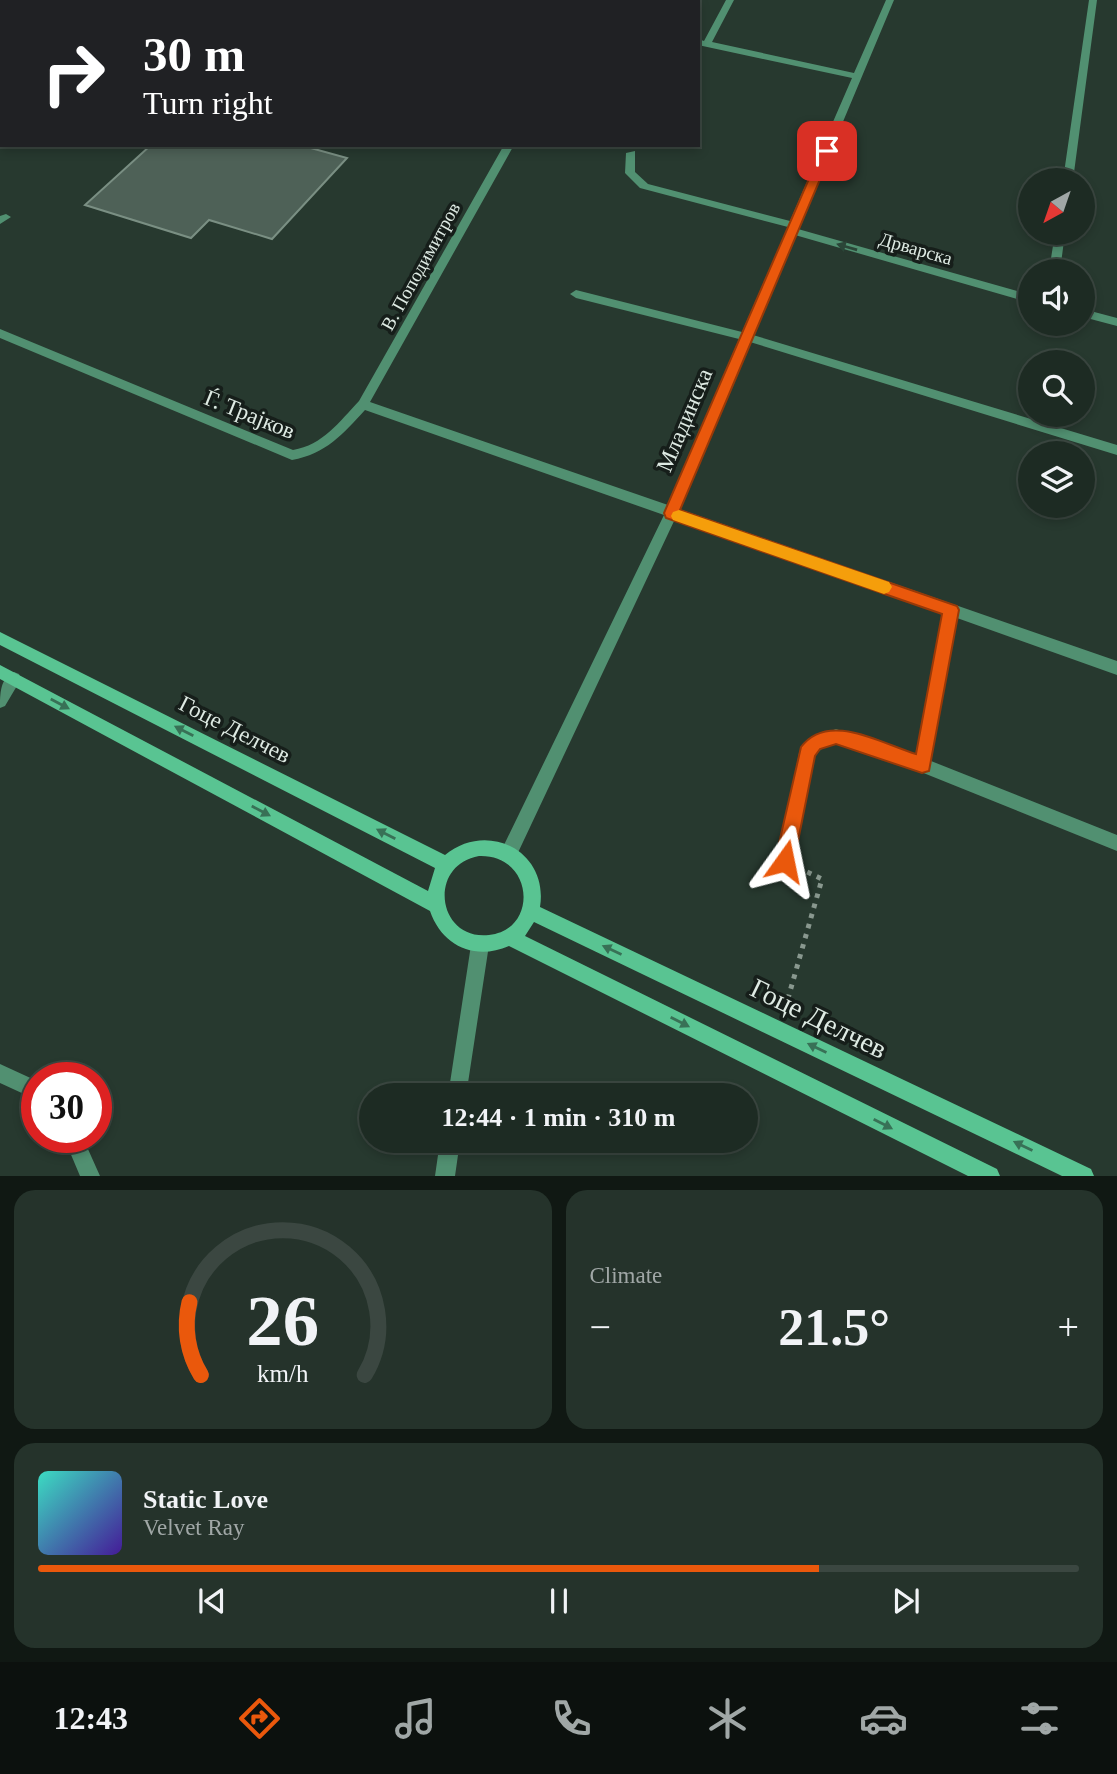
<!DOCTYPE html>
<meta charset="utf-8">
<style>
body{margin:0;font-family:"Times New Roman",serif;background:#25332b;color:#f1f3f6;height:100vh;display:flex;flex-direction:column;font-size:26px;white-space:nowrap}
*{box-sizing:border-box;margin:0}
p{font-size:23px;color:#a0a7a6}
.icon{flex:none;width:38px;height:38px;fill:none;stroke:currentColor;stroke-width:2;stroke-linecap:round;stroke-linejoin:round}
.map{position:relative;height:1176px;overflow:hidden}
.panel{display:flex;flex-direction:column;gap:14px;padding:14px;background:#101813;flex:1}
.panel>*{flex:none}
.guide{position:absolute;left:0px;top:0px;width:700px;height:147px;box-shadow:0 4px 10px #0003,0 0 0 2px #3b4741;background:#202124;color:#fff;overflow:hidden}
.needle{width:46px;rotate:220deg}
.controls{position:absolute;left:1018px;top:168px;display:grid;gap:14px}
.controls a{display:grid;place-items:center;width:77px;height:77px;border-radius:50%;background:#1d2b23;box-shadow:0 4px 10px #0003,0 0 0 2px #3b4741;font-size:35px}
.speed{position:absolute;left:21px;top:1062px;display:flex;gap:14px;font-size:35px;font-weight:700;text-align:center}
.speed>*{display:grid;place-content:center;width:91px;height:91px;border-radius:50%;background:#1d2b23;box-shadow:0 4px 10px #0003,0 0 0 2px #3b4741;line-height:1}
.speed .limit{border:10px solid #d22;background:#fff;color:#111}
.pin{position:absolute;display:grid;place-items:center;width:60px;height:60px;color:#fff;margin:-30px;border-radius:14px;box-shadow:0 4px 10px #0006}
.me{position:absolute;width:77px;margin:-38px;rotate:12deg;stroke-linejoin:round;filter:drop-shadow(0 0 5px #0008)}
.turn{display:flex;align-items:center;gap:24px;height:147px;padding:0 28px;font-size:32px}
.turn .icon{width:91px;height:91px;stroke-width:2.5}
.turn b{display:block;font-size:49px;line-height:60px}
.big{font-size:52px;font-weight:600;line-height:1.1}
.panel .tile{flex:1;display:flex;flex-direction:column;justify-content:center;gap:10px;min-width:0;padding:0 24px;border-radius:21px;background:#25332b}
.panel .dial{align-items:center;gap:0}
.dial svg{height:182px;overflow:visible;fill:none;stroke:#3b4741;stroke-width:7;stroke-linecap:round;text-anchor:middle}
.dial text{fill:#f1f3f6;stroke:none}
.song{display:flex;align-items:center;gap:21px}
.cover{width:84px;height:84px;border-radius:10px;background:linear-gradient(135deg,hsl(170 70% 55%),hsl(260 70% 35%))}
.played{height:7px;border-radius:4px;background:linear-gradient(90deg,#ea580c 75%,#3b4741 75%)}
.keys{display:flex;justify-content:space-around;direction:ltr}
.heat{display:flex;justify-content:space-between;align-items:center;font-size:38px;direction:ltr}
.panel .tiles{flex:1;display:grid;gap:14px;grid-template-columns:1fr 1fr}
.tile:last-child{grid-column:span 2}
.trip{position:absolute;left:359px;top:1083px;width:399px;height:70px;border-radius:35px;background:#1d2b23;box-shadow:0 4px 10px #0003,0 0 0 2px #3b4741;font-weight:600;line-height:70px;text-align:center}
.menu{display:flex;height:112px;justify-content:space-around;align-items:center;background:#0c110e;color:#a0a7a6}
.menu .icon{width:49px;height:49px}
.menu .selected{color:#ea580c}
.menu b{font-size:32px;color:#f1f3f6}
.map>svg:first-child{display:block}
.building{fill:#4e6157;stroke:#7a8f83;stroke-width:2}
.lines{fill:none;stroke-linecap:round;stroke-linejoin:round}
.path{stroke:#89988f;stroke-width:5;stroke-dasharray:4.5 6;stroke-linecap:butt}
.lane{fill:#519071;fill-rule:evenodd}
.street{fill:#519071;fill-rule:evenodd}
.secondary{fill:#59c492;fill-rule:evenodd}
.oneway{fill:#2b4638}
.oneway2{fill:#387156}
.route{fill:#ea580c;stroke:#983908;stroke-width:2}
.slow{fill:#f59e0b}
.labels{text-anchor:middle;stroke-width:7;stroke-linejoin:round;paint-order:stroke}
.far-street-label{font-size:19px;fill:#deeae3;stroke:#161e1a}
.street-label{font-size:23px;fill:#deeae3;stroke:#161e1a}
.near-street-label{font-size:28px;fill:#deeae3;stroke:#161e1a}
</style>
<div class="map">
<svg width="1117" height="1176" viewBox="0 0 1117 1176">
<rect width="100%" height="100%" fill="#27392f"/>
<path class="building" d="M103 0H216L223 2H101Z
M151 145H300L347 158 272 239 209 220 191 238 85 205Z"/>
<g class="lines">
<path class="path" d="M785 1009 822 879 803 870"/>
<path class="lane" d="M255 0H265L266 2H256Z"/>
<path class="street" d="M508 0H522L524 2H509Z
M559 0H567L558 2Z
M726 0H734L712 42 854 73 886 0H894L798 229 1031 295V303L795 235 753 335 1117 445V455L750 342 679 509 1117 661V675L957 618 931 761 1117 835V851L921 772 836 743 825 746 814 756 793 861 791 867 785 869 779 867 777 861 799 753 811 738 836 729 916 756 943 613 675 519 515 859 509 861 503 859 501 853 503 847 664 515 365 410C343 434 326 454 292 460L0 338V329L293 450C323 445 339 422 359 401L504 145H514L370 402 668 505 739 339 576 298 570 294 576 290 742 332 788 227 640 188 625 173 626 153 635 151V172L648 184 790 221 852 78 698 45V39L704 41Z
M1089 0H1097L1073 180H1063Z
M6 214 11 217 0 224V216Z
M1055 233H1065L1060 271H1049Z
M1083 309 1117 318V326L1083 317Z
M14 672 19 674 21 679 5 706 0 708C0 694 0 678 14 672Z
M480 936 486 939 489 945 466 1096H448L471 945 474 939Z
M0 1064 37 1081V1100L0 1083Z
M64 1138H83L100 1176H80Z
M440 1141H460L455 1176H435Z"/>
<path class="secondary" d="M5 0H14L4 2Z
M0 632 445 855C487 820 549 851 540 907L1091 1169 1094 1176H1062L534 922 525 936 997 1169 1000 1176H968L509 946C475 961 442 946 430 911L0 679V665L428 891 435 868 0 645ZM479 856C534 854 539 930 489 935 437 941 427 865 479 856Z"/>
</g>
<defs><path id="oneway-solid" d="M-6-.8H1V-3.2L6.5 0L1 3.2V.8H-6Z" transform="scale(1.75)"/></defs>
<use class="oneway" href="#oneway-solid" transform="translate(847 247) rotate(-164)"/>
<g class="oneway2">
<use href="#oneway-solid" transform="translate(60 704) rotate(28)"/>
<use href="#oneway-solid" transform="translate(184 731) rotate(-153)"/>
<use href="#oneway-solid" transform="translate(261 811) rotate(28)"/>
<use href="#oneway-solid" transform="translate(386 834) rotate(-153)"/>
<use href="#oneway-solid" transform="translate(612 950) rotate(-155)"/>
<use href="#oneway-solid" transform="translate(680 1022) rotate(27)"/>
<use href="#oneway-solid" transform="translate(817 1048) rotate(-154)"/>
<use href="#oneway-solid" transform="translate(883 1124) rotate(27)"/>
<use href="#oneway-solid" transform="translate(1023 1146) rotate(-154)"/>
</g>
<path class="route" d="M827 148 832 151 680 510 957 606 959 610 929 771 922 773 836 744 820 749 815 756 794 861 792 868 785 871 778 868 775 861 801 747C828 711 880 743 916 754L942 614 666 518 664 513 821 151Z"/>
<path class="slow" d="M679 510 889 582 892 587 889 592 884 594 673 520 671 516 673 512Z"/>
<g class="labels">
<g class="far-street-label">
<text transform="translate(916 248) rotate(16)" y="7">Дрварска</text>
<text transform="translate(420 266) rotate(-61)" y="7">В. Поподимитров</text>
</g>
<g class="street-label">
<text transform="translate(250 414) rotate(22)" y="8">Ѓ. Трајков</text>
<text transform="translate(684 420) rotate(-67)" y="8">Младинска</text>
<text transform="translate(235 729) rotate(27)" y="8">Гоце Делчев</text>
</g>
<g class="near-street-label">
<text transform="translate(819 1018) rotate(26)" y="10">Гоце Делчев</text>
</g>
</g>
</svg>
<div class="controls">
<a><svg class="needle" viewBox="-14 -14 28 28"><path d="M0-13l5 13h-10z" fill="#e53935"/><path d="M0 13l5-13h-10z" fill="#a0a7a6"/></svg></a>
<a><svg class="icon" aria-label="sound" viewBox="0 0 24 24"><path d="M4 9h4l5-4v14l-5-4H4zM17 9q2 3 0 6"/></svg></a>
<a><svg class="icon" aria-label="search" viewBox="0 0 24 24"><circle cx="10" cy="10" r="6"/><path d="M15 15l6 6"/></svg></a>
<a><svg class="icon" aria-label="layers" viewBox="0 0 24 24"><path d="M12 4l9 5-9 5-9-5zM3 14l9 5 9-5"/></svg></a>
</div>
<div class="speed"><div class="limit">30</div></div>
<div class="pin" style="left:827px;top:151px;background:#d93025"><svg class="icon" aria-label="arrive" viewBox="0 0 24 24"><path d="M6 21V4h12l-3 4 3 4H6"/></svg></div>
<svg class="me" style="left:785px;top:861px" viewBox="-20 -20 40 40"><path d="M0-17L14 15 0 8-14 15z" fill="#ea580c" stroke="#fff" stroke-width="4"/></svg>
<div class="trip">12:44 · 1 min · 310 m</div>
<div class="guide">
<div class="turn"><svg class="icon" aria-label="right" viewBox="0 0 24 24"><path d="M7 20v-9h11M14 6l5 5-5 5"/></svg><div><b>30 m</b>Turn right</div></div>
</div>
</div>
<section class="panel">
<div class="tiles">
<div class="tile dial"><svg viewBox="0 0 100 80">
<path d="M14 69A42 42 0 1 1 86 69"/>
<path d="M14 69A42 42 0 0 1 9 37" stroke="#ea580c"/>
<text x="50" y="56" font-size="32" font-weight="700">26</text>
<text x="50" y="72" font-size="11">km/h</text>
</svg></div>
<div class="tile"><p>Climate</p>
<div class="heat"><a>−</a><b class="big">21.5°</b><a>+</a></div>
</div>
<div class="tile">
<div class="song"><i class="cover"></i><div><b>Static Love</b><p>Velvet Ray</p></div></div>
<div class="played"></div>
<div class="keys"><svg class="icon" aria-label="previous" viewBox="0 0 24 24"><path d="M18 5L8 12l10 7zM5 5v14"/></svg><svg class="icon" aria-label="pause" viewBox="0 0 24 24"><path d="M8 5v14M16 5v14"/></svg><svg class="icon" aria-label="next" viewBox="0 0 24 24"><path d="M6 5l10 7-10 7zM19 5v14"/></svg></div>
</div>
</div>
</section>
<nav class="menu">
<b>12:43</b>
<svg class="icon selected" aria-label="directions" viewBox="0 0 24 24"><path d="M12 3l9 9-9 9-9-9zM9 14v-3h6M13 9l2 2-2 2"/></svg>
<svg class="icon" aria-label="music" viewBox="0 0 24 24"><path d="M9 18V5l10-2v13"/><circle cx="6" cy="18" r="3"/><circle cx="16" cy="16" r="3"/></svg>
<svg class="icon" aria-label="phone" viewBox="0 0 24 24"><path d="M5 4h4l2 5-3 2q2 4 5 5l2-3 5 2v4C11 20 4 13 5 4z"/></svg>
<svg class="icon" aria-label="climate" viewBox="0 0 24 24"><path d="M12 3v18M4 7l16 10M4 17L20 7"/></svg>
<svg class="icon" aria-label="car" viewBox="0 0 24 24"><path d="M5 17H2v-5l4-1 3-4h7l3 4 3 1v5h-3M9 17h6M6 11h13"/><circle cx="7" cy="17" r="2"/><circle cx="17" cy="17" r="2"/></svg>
<svg class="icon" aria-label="filters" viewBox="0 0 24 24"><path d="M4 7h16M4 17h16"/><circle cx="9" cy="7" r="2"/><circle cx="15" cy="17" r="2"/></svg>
</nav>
